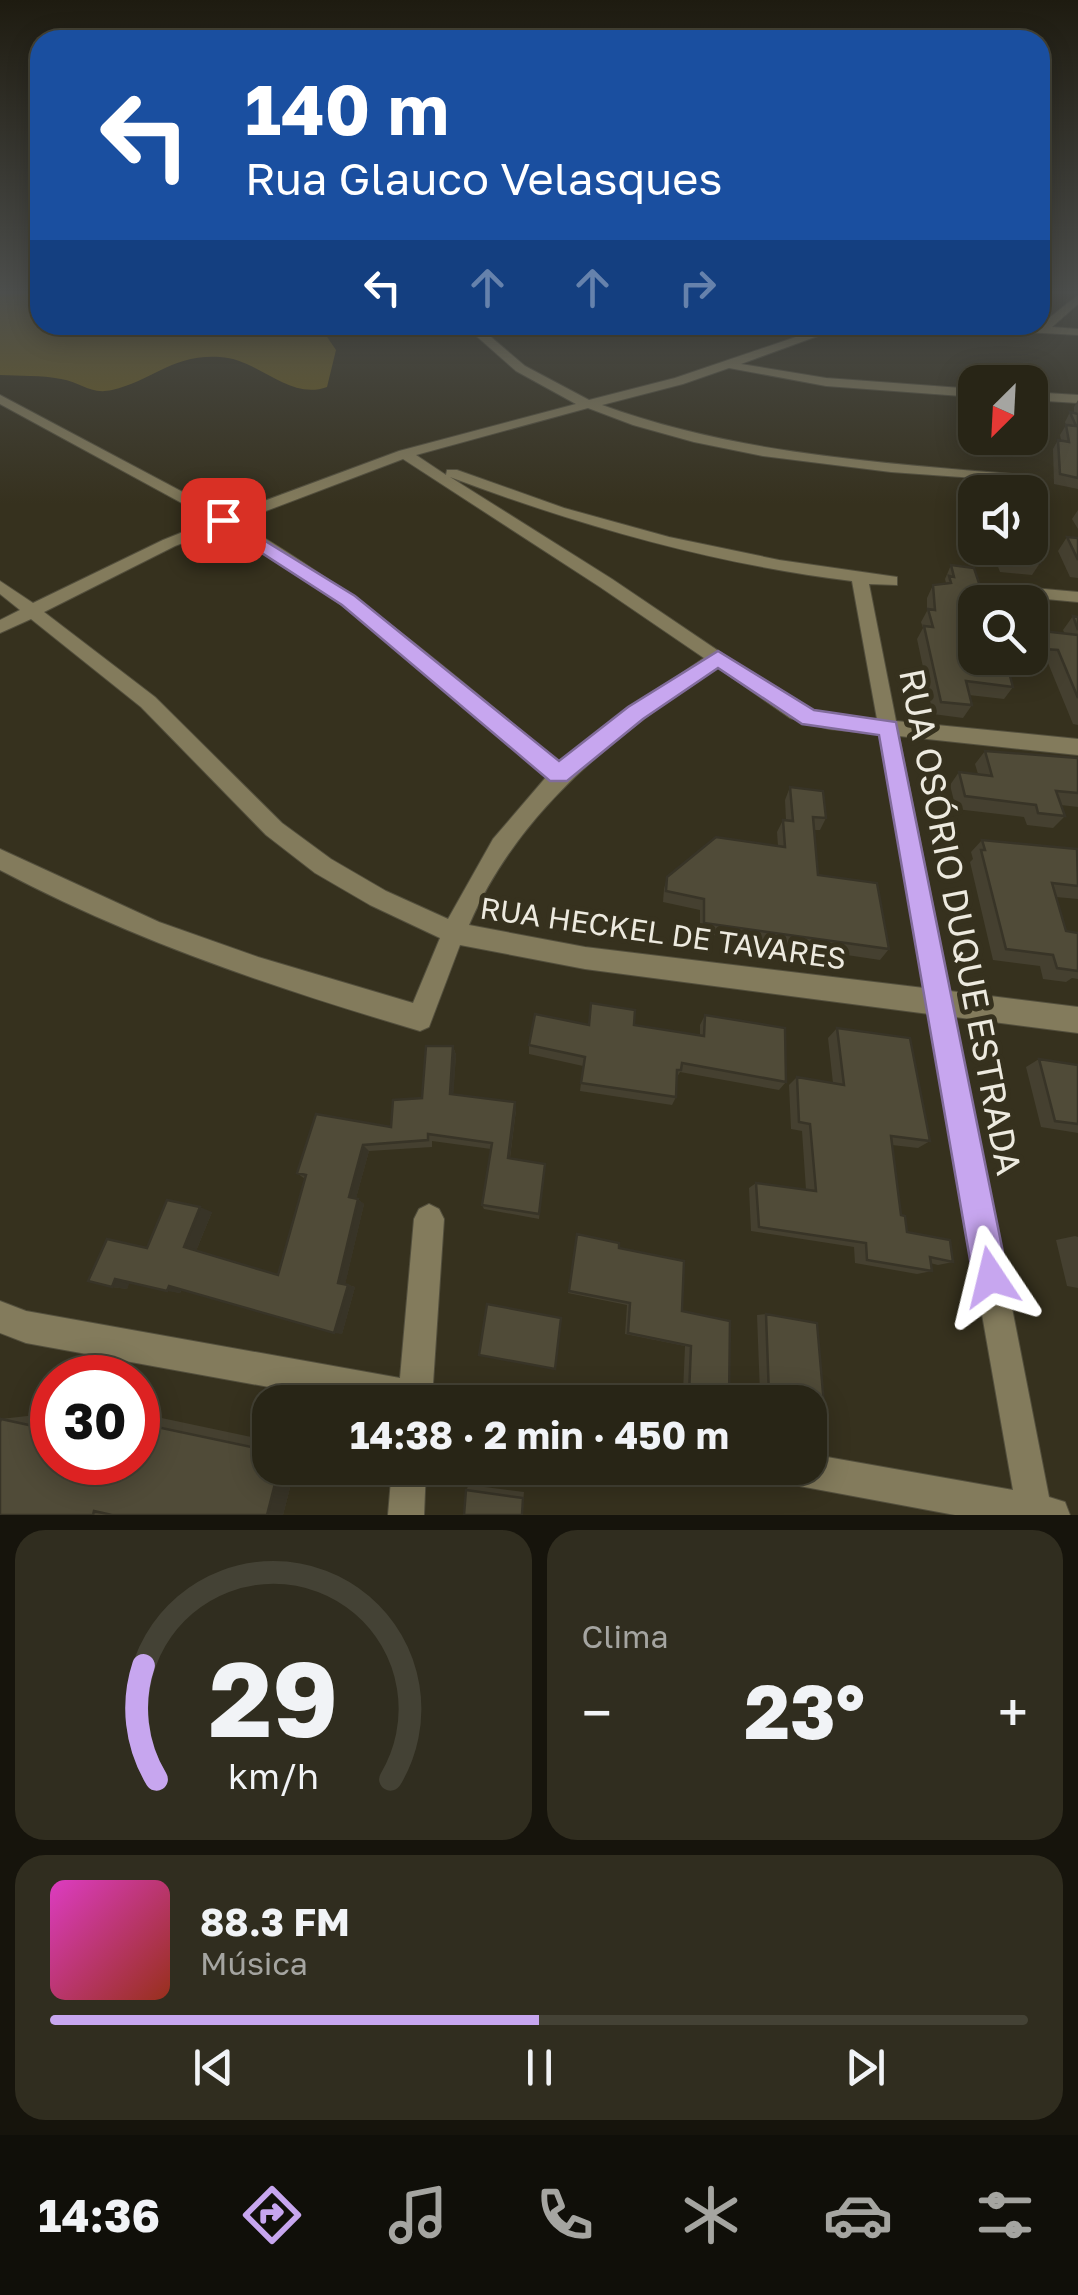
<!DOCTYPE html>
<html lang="pt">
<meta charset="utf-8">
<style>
body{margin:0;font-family:"Golos Text",sans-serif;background:#302d1f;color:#f1f3f6;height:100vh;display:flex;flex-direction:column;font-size:38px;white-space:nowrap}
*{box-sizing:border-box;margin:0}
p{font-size:32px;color:#a5a5a1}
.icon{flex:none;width:55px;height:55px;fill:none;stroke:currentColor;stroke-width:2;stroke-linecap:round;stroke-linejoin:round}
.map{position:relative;height:1515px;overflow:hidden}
.drawer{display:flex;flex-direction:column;gap:15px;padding:15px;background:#16140c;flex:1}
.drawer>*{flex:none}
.banner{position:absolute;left:30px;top:30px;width:1020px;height:305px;border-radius:30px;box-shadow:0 5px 25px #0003,0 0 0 2px #444235;background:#1a4fa0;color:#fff;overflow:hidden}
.needle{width:65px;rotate:204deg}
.tools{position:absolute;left:958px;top:365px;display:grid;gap:20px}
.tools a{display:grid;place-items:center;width:90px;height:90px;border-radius:20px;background:#282516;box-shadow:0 5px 25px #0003,0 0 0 2px #444235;font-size:50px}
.speed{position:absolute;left:30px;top:1355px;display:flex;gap:20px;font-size:50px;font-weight:700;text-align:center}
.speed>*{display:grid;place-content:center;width:130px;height:130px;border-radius:50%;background:#282516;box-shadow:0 5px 25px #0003,0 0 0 2px #444235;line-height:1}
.speed .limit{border:15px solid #d22;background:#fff;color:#111}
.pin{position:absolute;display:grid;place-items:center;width:85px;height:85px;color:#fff;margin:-42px;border-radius:20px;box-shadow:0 5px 15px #0006}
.me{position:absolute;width:110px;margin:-55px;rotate:350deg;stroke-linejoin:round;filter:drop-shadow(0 0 8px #0008)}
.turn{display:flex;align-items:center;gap:35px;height:210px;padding:0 50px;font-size:45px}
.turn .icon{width:130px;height:130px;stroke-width:2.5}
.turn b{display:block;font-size:70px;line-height:85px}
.lanes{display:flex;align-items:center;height:95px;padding:0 50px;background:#0003;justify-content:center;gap:50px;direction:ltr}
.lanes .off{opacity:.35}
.big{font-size:75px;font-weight:700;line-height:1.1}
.drawer .widget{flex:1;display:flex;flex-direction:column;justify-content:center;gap:15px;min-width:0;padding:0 35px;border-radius:30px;background:#302d1f}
.drawer .dial{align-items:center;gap:0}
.dial svg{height:260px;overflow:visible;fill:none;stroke:#444235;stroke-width:7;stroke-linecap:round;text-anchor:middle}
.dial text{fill:#f1f3f6;stroke:none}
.song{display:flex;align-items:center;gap:30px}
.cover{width:120px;height:120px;border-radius:15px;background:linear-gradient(135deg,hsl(310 70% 55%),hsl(10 70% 35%))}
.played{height:10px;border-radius:5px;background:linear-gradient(90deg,#c7a6ef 50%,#444235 50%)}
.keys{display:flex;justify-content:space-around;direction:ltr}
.heat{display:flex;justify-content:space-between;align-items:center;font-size:55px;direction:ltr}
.drawer .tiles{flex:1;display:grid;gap:15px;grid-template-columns:1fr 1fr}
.widget:last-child{grid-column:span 2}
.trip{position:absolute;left:252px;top:1385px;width:575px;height:100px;border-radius:30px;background:#282516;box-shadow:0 5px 25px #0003,0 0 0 2px #444235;font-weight:700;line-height:100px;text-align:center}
.tabs{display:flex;height:160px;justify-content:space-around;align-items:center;background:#100f09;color:#a5a5a1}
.tabs .icon{width:70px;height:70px}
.tabs .on{color:#c7a6ef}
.tabs b{font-size:45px;color:#f1f3f6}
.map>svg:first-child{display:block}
.forest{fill:#6c5d20}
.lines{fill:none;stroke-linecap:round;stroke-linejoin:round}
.stream{stroke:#746000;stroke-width:4}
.minor-casing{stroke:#534f3d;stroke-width:2}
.minor{fill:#837b5c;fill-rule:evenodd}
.wall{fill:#454030}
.shaded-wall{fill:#383427}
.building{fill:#504b38;stroke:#383427;stroke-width:2.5}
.route{fill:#c7a6ef;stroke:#816c9b;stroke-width:2.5}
.labels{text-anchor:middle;stroke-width:10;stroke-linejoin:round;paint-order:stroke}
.street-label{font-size:30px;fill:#edeadf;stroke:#36311e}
.near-street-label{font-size:35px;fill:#edeadf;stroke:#36311e}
</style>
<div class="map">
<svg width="1078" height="1515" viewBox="0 0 1078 1515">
<rect width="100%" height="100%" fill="#36311e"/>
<path class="forest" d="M0 292H40V325H319L336 350 327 387C289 401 259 359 220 357 172 354 152 381 112 390 90 395 81 382 61 379 41 375 20 376 0 375Z"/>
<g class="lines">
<path class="stream" d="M0 298 40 295"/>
<g class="minor-casing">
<path id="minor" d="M1078 295V304L1052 327 1078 329V335L954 328 948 325 1039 326Z
M464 325H477L525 366 589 400 675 378 831 325H848L741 364 826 378 975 389V397L826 386 729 368 683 384 602 405C733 453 873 462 1012 474L1017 475V481L891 472 763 456 694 442 633 425 588 408 416 455 446 475 447 470H457L564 508 669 537 779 560 897 577V585L869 584 896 721 1078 739V755L899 736 950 991 1078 1007V1033L955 1017 1049 1497 1065 1502 1070 1515H955L794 1485 782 1480 777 1468H810V1454L1013 1490 929 1014 585 969 460 945 429 1027 420 1031C275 988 134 941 0 870V849L159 922 258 957 413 1003 440 938 370 905 315 873 266 835 141 707 31 619 0 633V620L20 610 0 594V581L33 603 163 540 213 520 0 404V395L226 515 399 451 576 404 516 371ZM403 459 600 587 704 658 608 724 561 764C457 677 355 589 237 522ZM450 477C580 526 714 564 852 581L877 719 829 715 803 708 612 579ZM224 527C343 596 444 686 547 776L493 839 448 919 386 891 331 859 282 823 155 697 44 612 175 546ZM717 667 790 718 829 729 879 734 924 988 585 947 469 925C519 809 615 736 717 667Z
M1030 392 1078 395V403L1030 400Z
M986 584 1078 592V602L980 593V585Z
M429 1204 439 1209 444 1219 433 1384 452 1390 456 1402H352L26 1343 0 1333V1301L26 1311 400 1378 414 1219 419 1209Z
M392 1468H426L424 1515H388Z"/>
</g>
<use href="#minor" class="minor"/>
</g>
<path class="wall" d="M1078 400V489L1054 484 1053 449 1058 440H1061L1060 435 1066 425 1065 422 1070 412 1074 413V407Z
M1078 510V529L1072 519Z
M1067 537 1078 538V578L1070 577 1058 551Z
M991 548H1030L1040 563 1032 575 1000 572Z
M951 565 975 658H1030V618L1034 630 1065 634 1063 630 1073 616 1078 617V725L1073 724 1048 663 1006 660 1013 687 1004 699 969 695 972 705 963 718 933 714 917 639 923 628 921 622 927 611V598L933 585 946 583 945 579Z
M985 751 1078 758V807L1061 805 1065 816 1053 828 1027 825 1024 817 956 809 950 785 959 772 978 774 975 764Z
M790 787 826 818 820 830H814L818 875 889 949 880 960 700 933V910L663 902 664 889 667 877 778 846 777 832 783 820H786L785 800Z
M982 840 1078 851V899L1056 897 1066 931 1078 933V979L1072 978 1066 982 1043 979 1040 966 993 960 970 862 973 859 971 852Z
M705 1015 786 1082 779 1090 680 1072 676 1079V1097L672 1105 580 1091 583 1066 529 1054V1045L588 1025H634L700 1035V1025Z
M837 1028 930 1141 918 1148 892 1145 901 1215 907 1232 953 1262 938 1265 930 1263 932 1271 917 1274 855 1263 854 1247 751 1231 749 1188 756 1183 806 1190 802 1131 791 1129 789 1085 797 1077 833 1083 828 1038Z
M453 1046 456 1055 453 1094 515 1102 516 1110 510 1158 545 1164 539 1219 484 1209 482 1205 491 1149 432 1141V1147L369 1151 356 1198 364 1204 345 1284 355 1287 342 1334 182 1289 180 1293 129 1282 127 1289 112 1287 147 1248 212 1212 196 1251 278 1275 305 1179 297 1173 391 1127 422 1098Z
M1039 1059 1078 1065V1133L1041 1127 1026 1067Z
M577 1234 619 1248 682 1311 725 1402 683 1392 685 1346 625 1334 627 1305 568 1293Z
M1075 1236 1078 1237V1288L1067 1286 1056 1240Z
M766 1314 824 1405 760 1394 757 1315Z
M138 1413 270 1441V1468H295L283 1515H0V1422L1 1419 36 1415 52 1418V1462H138Z
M469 1485 524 1492 522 1515 466 1490Z"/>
<path class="shaded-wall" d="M453 1046 456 1055 453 1102 450 1094Z
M515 1102 516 1110 509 1164 508 1158Z
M363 1145 369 1151 355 1202 349 1197Z
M358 1199 364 1204 345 1285 338 1283Z
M200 1207 212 1212 196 1251 184 1247Z
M115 1279 130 1282 127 1289 112 1287Z
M348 1285 355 1287 342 1334 334 1333Z
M169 1286 182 1288 180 1293 167 1291Z
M279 1468H295L283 1515H267Z"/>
<path class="building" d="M1070 412 1078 414V478L1060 474 1058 440 1069 442 1066 425 1076 426Z
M1067 537 1078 538V560Z
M1030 544 1040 563 1007 560 1002 548H1030Z
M951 565 974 568 982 592 1021 595 1024 602H975V658H1005L1013 687 966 681 972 705 941 702 924 626 933 627 928 609 935 610 933 585 951 583 949 576 954 577Z
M1073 616 1078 617V630Z
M1030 618 1034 630 1078 635V698L1058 650 1030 648Z
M985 751 1078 758V793L1056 791 1065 816 1038 813 1036 805 965 796 959 772 992 776Z
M790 787 823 791 826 818 813 817 818 875 877 883 889 949 704 923V899L666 891 667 877 716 837 785 847 783 820 793 821Z
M982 840 1077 849 1078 886 1052 883 1066 931 1078 933V971L1057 968 1053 955 1006 949 981 850H985Z
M591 1003 635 1010 634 1025 704 1036 705 1015 785 1028 786 1082 682 1063 681 1070H677L676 1097 581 1083 585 1057 529 1045 535 1014 589 1025Z
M837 1028 910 1038 930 1141 891 1136 901 1215 905 1216 907 1232 950 1240 953 1262 930 1257 932 1271 867 1260 866 1243 759 1227 756 1183 816 1191 810 1124 799 1122 797 1077 844 1085Z
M426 1046H453L450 1094 515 1102 508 1158 545 1164 539 1214 482 1205 492 1143 428 1134V1140L363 1145 349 1197 358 1199 338 1283 348 1285 334 1333 169 1286 167 1291 115 1279 112 1287 88 1281 107 1239 147 1248 167 1200 200 1207 184 1247 278 1275 306 1175 297 1173 316 1114 391 1127 393 1100 422 1098Z
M1039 1059 1078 1065V1124L1055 1121Z
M577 1234 619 1243V1248L684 1261 682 1311 730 1321 729 1402 689 1394 691 1346 628 1333 630 1303 569 1291Z
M487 1304 561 1318 555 1369 479 1355Z
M766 1314 817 1323 824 1405 769 1396Z
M1 1419 52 1430V1462H138V1423L270 1451V1468H279L267 1515H112L94 1511 93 1515H0V1422Z
M466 1490 523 1498 522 1515H464Z"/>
<linearGradient id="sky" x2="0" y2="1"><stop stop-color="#1e1b10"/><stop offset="0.58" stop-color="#4c4e4c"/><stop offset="1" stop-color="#4c4e4c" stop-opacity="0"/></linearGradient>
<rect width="1078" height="504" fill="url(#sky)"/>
<path class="route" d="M223 515 355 596 559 761 628 707 718 651 814 710 896 722 1008 1277 1003 1289 991 1294 978 1289 973 1277 879 735 802 724 718 668 643 719 567 781H550L342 605 217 524V517Z"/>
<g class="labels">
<g class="street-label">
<text transform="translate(663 934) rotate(8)" y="10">RUA HECKEL DE TAVARES</text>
</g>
<g class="near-street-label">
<text transform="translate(960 922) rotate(79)" y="12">RUA OSÓRIO DUQUE ESTRADA</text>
</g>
</g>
</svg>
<div class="tools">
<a><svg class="needle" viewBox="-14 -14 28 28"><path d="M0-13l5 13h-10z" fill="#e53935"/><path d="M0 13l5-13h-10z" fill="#a5a5a1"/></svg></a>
<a><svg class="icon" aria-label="sound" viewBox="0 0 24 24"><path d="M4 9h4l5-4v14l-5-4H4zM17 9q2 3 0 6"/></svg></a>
<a><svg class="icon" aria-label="search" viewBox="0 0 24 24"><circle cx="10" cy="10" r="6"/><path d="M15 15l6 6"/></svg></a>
</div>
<div class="speed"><div class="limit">30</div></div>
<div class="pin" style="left:223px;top:520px;background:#d93025"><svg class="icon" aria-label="arrive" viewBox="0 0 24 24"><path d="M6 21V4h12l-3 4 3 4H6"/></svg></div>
<svg class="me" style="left:991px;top:1277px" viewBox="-20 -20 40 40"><path d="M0-17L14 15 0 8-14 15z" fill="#c7a6ef" stroke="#fff" stroke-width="4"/></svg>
<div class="trip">14:38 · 2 min · 450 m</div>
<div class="banner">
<div class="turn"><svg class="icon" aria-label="left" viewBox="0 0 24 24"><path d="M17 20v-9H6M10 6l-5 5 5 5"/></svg><div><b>140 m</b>Rua Glauco Velasques</div></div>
<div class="lanes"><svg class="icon" aria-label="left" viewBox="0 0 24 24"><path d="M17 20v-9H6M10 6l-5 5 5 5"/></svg><svg class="icon off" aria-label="ahead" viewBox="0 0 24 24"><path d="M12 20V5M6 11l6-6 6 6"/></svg><svg class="icon off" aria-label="ahead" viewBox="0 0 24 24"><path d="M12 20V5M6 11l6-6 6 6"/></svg><svg class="icon off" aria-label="right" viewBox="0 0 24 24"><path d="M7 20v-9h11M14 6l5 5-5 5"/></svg></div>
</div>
</div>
<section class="drawer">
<div class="tiles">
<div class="widget dial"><svg viewBox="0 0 100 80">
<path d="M14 69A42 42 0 1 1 86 69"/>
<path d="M14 69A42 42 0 0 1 10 34" stroke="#c7a6ef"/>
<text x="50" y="56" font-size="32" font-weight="700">29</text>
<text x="50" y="72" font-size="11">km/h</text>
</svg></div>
<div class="widget"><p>Clima</p>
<div class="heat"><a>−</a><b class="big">23°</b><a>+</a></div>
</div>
<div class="widget">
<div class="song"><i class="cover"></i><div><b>88.3 FM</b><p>Música</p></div></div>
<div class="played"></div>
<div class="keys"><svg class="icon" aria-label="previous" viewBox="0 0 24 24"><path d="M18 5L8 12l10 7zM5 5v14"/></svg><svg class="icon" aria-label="pause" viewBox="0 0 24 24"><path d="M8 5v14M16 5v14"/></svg><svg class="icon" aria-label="next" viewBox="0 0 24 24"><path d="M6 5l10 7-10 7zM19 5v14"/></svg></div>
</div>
</div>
</section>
<nav class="tabs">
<b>14:36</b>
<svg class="icon on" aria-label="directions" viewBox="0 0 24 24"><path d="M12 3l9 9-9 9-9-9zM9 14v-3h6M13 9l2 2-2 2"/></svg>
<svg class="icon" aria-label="music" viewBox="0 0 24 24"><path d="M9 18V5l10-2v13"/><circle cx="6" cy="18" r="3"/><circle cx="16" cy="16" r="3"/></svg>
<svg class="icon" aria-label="phone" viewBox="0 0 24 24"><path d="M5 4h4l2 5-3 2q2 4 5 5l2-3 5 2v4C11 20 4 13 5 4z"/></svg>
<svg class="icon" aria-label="climate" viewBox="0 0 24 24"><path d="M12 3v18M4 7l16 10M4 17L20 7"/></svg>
<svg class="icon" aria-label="car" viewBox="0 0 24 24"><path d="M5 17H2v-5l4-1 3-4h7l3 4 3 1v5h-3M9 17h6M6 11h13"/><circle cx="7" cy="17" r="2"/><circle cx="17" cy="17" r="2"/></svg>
<svg class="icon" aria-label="filters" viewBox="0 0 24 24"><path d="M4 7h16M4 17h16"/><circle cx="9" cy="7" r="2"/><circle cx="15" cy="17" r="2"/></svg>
</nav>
